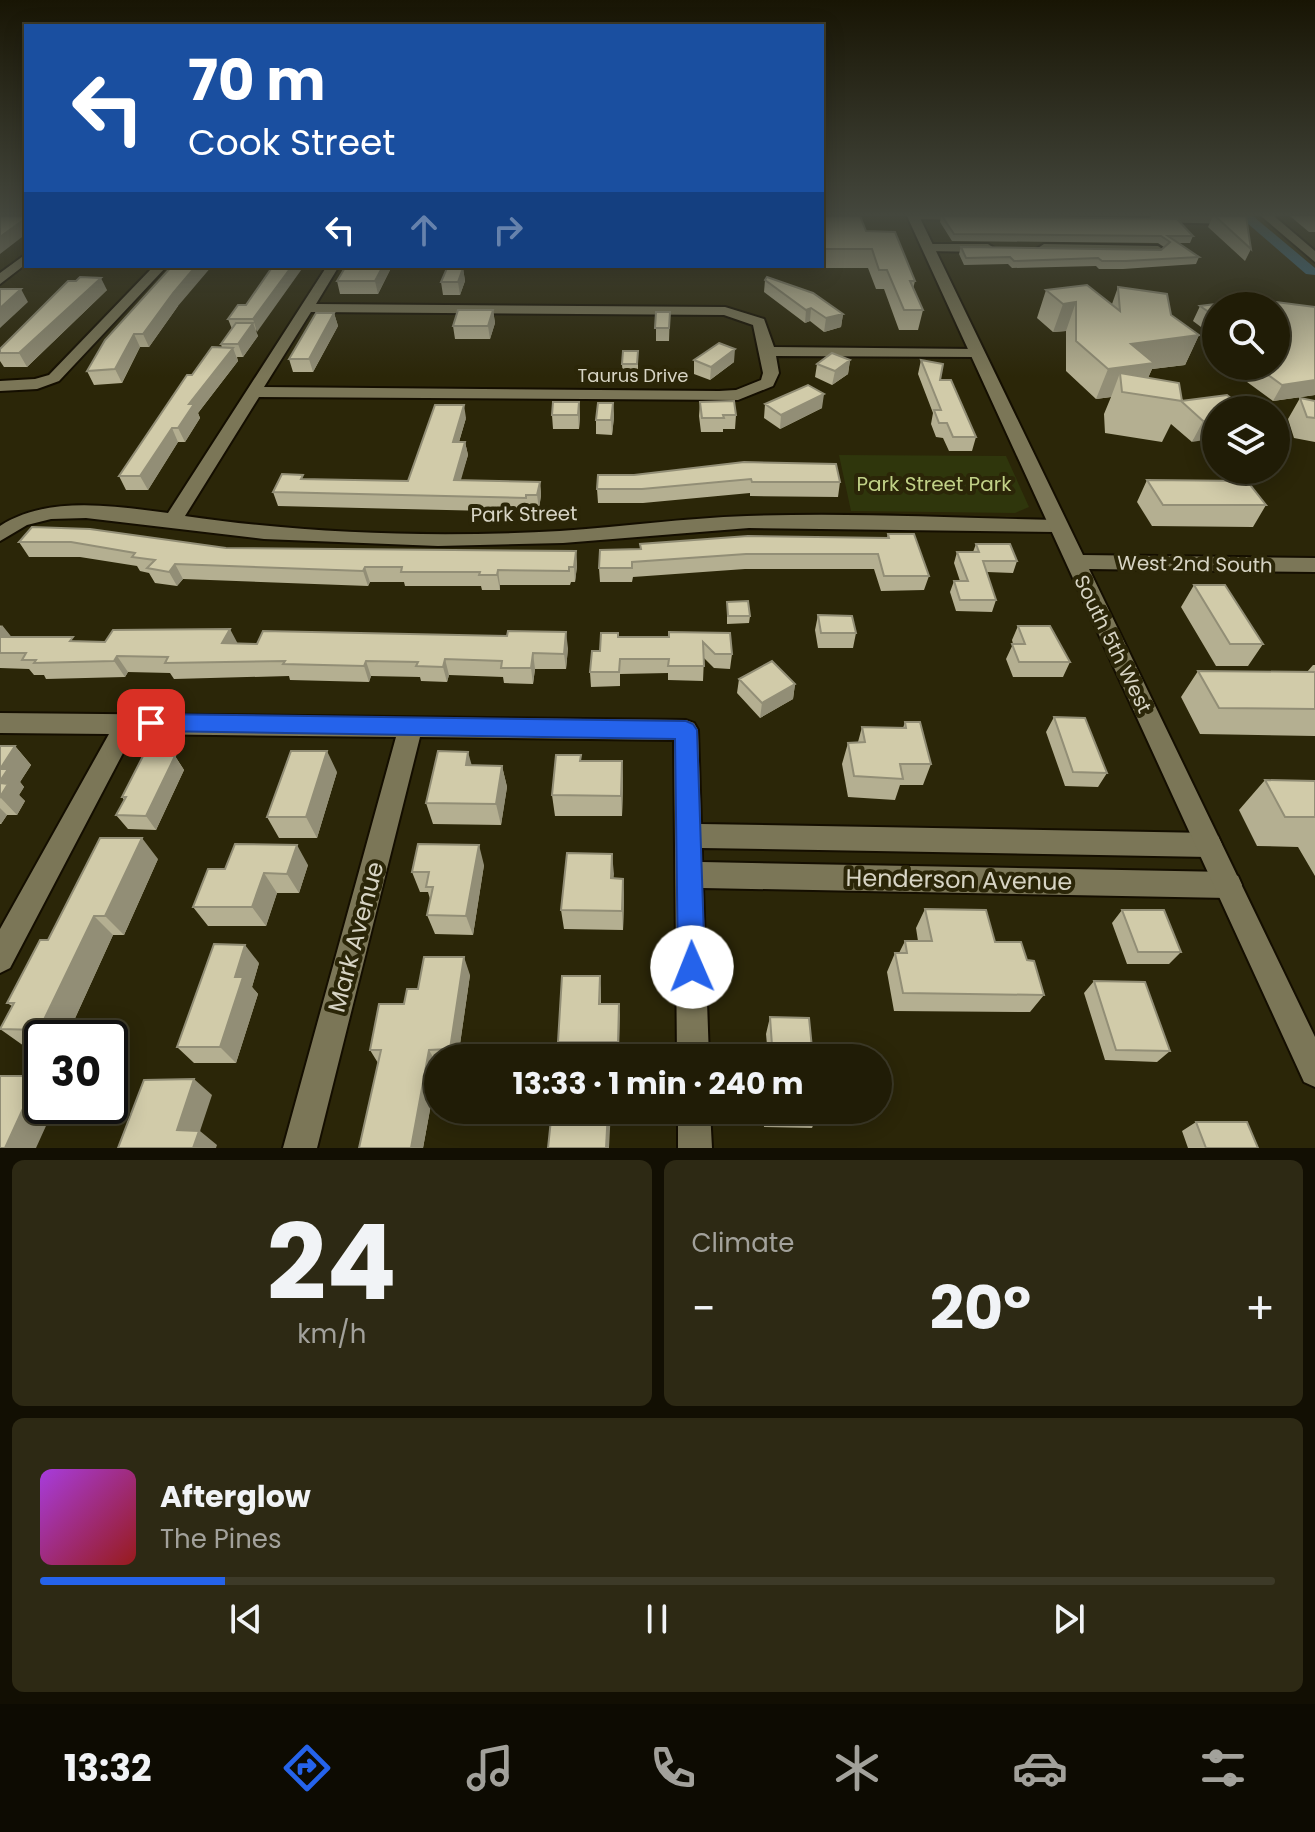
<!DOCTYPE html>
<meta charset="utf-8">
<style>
body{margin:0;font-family:Poppins,sans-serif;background:#2d2914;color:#f1f3f6;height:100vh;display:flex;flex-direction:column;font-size:30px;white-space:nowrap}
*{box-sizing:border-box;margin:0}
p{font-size:26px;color:#a2a19b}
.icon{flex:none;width:44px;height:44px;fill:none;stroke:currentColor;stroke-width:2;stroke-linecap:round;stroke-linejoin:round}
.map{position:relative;height:1148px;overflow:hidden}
.sheet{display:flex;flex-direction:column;gap:12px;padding:12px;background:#120f03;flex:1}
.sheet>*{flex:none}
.banner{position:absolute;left:24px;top:24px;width:800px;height:244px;border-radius:0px;box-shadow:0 4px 20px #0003,0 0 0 2px #3d3a28;background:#1a4fa0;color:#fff;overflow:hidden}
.buttons{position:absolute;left:1202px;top:292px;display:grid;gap:16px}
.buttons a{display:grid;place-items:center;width:88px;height:88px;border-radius:50%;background:#201c06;box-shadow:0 4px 20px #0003,0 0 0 2px #3d3a28;font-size:40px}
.speed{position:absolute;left:24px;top:1020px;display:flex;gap:16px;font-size:40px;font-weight:700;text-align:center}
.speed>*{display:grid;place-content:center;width:104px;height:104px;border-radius:50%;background:#201c06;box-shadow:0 4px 20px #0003,0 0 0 2px #3d3a28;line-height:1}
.speed .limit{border:4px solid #111;border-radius:12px;background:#fff;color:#111}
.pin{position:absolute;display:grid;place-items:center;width:68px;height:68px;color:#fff;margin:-34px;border-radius:16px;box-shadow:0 4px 12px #0006}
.me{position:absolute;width:88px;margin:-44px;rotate:359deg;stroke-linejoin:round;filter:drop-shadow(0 0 6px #0008)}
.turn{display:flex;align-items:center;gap:28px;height:168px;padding:0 32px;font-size:36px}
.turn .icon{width:104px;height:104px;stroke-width:2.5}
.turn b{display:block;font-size:56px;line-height:68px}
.lanes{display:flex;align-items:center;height:76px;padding:0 32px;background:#0003;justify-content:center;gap:40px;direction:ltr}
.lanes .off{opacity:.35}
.big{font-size:60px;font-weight:700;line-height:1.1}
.sheet .widget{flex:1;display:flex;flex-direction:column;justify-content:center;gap:12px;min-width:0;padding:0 28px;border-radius:12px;background:#2d2914}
.sheet .dial{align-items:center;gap:0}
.dial b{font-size:104px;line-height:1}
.song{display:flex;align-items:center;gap:24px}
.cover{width:96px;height:96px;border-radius:12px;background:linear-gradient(135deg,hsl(280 70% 55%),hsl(0 70% 35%))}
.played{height:8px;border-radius:4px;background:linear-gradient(90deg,#2563eb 15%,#3d3a28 15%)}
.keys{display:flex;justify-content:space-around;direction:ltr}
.heat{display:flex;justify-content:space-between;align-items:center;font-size:44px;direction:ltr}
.sheet .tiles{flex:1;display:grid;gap:12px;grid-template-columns:1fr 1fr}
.widget:last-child{grid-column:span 2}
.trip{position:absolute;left:424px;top:1044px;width:468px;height:80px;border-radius:40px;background:#201c06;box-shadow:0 4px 20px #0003,0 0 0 2px #3d3a28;font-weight:700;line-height:80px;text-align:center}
.tabs{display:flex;height:128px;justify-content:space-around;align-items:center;background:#0d0b02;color:#a2a19b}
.tabs .icon{width:56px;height:56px}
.tabs .selected{color:#2563eb}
.tabs b{font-size:36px;color:#f1f3f6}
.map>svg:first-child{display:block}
.green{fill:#2f360c}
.water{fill:#396b85}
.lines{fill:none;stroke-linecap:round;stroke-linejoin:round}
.street-casing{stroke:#140e00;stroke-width:4}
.secondary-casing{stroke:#140e00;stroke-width:4}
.street{fill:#7b7657;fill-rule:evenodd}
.secondary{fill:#7b7657;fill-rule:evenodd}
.wall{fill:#b4af91}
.shaded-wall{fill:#928e76}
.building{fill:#d1cba9;stroke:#928e76;stroke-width:2}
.route{fill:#2563eb;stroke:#184099;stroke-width:2}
.labels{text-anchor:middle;stroke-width:8;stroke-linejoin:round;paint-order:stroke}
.far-street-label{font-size:18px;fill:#d7d4c4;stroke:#2b2608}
.park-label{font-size:20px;fill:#c1d187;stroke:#2b2608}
.street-label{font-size:20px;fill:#d7d4c4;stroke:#2b2608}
.near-street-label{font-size:24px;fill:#d7d4c4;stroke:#2b2608}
</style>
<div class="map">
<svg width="1315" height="1148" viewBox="0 0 1315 1148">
<rect width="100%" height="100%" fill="#2b2608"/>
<path class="green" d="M839 455 1006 456 1029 507 1015 513 851 511Z"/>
<path class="water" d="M1239 216H1253L1315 268V275L1306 274Z"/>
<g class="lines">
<g class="street-casing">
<path id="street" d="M907 216H974L975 217 969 220 913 219Z
M1152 216H1234L1240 220 1234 224 1153 222 1147 219Z
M1261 216H1274L1315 251V262Z
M928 244H988L994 248 988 252 924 251V245Z
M1044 244 1158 246 1164 250 1158 254 1040 251 1038 248Z
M26 254V264L0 284V273Z
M154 266H167L59 381 37 389 0 391V381L35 379 49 375Z
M327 266H339L316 304 725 307 764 319 774 347 976 349 983 353 976 357 776 356 779 373 773 386 738 400 259 397 185 516C308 534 435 538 560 531 622 527 684 518 747 516 850 512 953 518 1056 520L1065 526 1056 532 749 528 563 543 438 546 264 539 86 518 51 519 27 525 0 541V526C47 495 115 506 168 513ZM311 312 724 315 753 325 763 373 761 380 736 390 719 391 264 387Z
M0 713 686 720 694 723 698 730 701 824 1209 833 1218 836 1222 845 1218 854 1209 857 702 848V862L1228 872 1238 876 1242 885 1238 894 1228 898 703 888 709 1058H677L674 740 420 737 317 1148H283L396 737 133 734 10 968 0 973V929L109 734 0 733Z
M678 1110H710L712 1148H678Z"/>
</g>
<g class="secondary-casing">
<path id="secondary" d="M907 216H919L1083 555 1315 558V572L1089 569 1315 1037V1087L1304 1082Z"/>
</g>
<use href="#street" class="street"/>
<use href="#secondary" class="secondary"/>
</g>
<path class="wall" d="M822 216 866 231 915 281 913 289 923 310 918 330H899L884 289H876L868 268H806V266H822Z
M941 216 1193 236 1190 243H1179L1199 257 1196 264 1123 269H1099L1096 266 1012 268 1008 264 964 265 959 254 961 247 1161 250 1164 247 1158 243 952 241 940 222Z
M1213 216H1246L1251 249 1245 261 1208 227Z
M1290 216H1315V232H1309Z
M42 266H66L64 267H43Z
M172 266 178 306 149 347H140L122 383 94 385 87 371Z
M273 266 256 332 258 336 243 357H237L238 361 198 413 200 418 185 442H178L148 490H126L119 476 192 375 222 348 221 344 232 329 228 319 246 305Z
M392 266 378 294H340L337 281Z
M463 268 465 281 460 295H443L441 282Z
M765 280 843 314 841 327 824 332 810 321 805 323 764 292Z
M76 281 107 290 27 367H4L0 361V349Z
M1118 287 1171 315 1199 335 1185 365 1152 369 1148 378 1182 401 1227 395 1192 442 1171 424 1162 442 1105 433 1104 414 1111 397 1096 399 1066 371V331L1053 332 1037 318 1046 290 1112 304Z
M1268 301 1315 307V395L1273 401 1232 371 1231 366H1276V306H1266Z
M1200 306H1216V335L1213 336 1193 321Z
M493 310 495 323 490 339H455L453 326Z
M656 312H670L669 341H656Z
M334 313 338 326 313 372H293L289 359Z
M638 351V378H623L622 364Z
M694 360 734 362 710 380 694 374Z
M850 360 848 374 832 385 815 377 817 364Z
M921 360 940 380 976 437 972 451H949L943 438 936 437 931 424 933 413 918 374Z
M1300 398 1315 401V442L1294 438 1288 419Z
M579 402 580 416 579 429H553L552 415Z
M700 402 736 415 735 429H723V432H701L699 416Z
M613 403 614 417 612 435 596 434V420Z
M765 404 822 408 780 429 764 418Z
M466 418 459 442H465L468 455 460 480 540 482 541 495 539 509H528V512L278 506 273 492 305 479 408 481Z
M598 475 840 482 838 497 750 496V493L643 503H598L597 489Z
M1147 480 1266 505 1253 527 1152 526 1137 502Z
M32 527 226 548 576 551 577 566 575 582H571L570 585H500V590H482L481 586H405L404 582H370L368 586 183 579 177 586 155 583 149 573 140 571 137 566 80 557H29L19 542Z
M888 534 929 576 924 590 881 591 874 569H745L633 577 632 582H600L599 568 640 549V544L887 538Z
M976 544 1017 561 1013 573 987 572 996 600 992 612 956 611 950 592 954 581H960L954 563 957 552H973Z
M1194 585 1263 644 1248 666H1216L1181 607Z
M727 602 750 616 749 623 727 624Z
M818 615 856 633 853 648H818L815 630Z
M0 625 11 637 76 641 568 648 566 669H535L533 684 504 683 503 677 449 675 447 682 421 681 420 677 371 676 369 682 290 680 289 676 174 679 170 673 128 672 125 677 46 679 44 675H34L29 669 0 668Z
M1018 626 1070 662 1063 677H1013L1006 659 1013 644 1012 640Z
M730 633 732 654 730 669 714 668 704 658 703 681 668 680V673L620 674V686L591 687 590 672 600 651 618 637H669Z
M1313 665H1315V736L1200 734 1181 697 1198 671 1307 672Z
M739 679 795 684 793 699 760 718 737 693Z
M1054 717 1107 773 1098 787 1065 786 1046 732Z
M905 722 931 764 923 785H900L895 800 848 797 842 764 848 743 858 742 862 727 903 728Z
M0 746H15L31 765 20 782 24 787 19 795 25 801 17 815H7L1 824H0Z
M175 756 184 770 156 830 128 829 116 815 124 800 122 797Z
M622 761 623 782 622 816H555L552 795Z
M502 766 507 787 501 825 433 824 426 803Z
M337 772 317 838H279L267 817Z
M1265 780 1315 781V876L1298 847 1257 846 1239 810Z
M612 854 613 879H623L624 898 623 930 564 929 561 910Z
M158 859 124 935H113L66 1038H42V1046H24L0 1029 12 1006 7 1003 48 940Z
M308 865 299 893H277L266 926H208L193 907 225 869Z
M484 865 473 935 435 934 427 915 430 899 428 892H420L412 872Z
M925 909 995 942 1027 960 1044 995 1030 1012 894 1011 887 972 895 953H899L905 941H918L916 928Z
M1122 910 1181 952 1169 964H1127L1112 923Z
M259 963 252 987 258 994 236 1063H194L177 1047Z
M470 975 458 1058H438V1066L423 1148 378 1063 370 1050 404 1004 418 989Z
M1094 981 1170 1051 1157 1062 1105 1060 1084 993Z
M601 988V1004H619V1053H560L558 1042Z
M770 1017 813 1058H761L764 1045H767L766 1034Z
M763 1110H818V1113L812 1128 764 1127Z
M1196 1122 1258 1148H1188L1182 1131Z"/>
<path class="shaded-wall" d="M26 218V234L0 254V237Z
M196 266H212L178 306 149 347 143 334 173 293Z
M292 266H304L257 332 253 319Z
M383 266H392L378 294 375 281Z
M463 268 465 281 460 295 458 282Z
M101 278 107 290 27 367 19 353Z
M21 289 28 302 0 328V308Z
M1076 302 1066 331 1053 332 1063 304Z
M811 308 810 321 805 323 806 310Z
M493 310 495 323 490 339 488 326Z
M334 313 338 326 313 372 309 359Z
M843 314 841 327 824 332 826 318Z
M253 323 258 336 243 357 238 344Z
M134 334 140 347 122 383 115 369Z
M1199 335 1185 365 1152 369 1141 393 1120 373 1111 397 1096 399 1108 369 1131 344Z
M233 348 238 361 198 413 200 418 185 442 178 428 189 404Z
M735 349 734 362 710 380 711 367Z
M850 360 848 374 832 385 835 371Z
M1315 380V395L1273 401 1282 385Z
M824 394 822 408 780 429 781 415Z
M579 402 580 416 579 429 578 415Z
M613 403 614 417 612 435 611 420Z
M464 405 466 418 455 455 453 442Z
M1216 419V438L1192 442 1203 421Z
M172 428 178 442 148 490 140 476Z
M465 442 468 455 457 494 454 480Z
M540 482 541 495 539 509 537 495Z
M576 551 577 566 575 582 574 567Z
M175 564 183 579 177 586 169 572Z
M365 567 370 582 368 586 363 571Z
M498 570 500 585V590L497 575Z
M2 625 14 640 0 646V627Z
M230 629 238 644 222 643Z
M566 632 568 648 566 669 564 654Z
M533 653 535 669 533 684 531 668Z
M117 656 128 672 125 677 114 661Z
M445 659 449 675 447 682 443 667Z
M366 661 371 676 369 682 364 666Z
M795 684 793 699 760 718 762 703Z
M15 746 31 765 20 782 24 787 19 795 25 801 17 815 0 797V769Z
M327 751 337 772 317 838 306 817Z
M468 752 474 773 466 765Z
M175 756 184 770 156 830 146 816Z
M622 761 623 782 622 816 621 796Z
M502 766 507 787 501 825 496 804Z
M0 808 7 815 1 824 0 822Z
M142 838 158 859 124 935 105 916Z
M297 845 308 865 299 893 287 874Z
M479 845 484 865 473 935 466 916Z
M612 854 614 874 612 898 611 878Z
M264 873 277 893 266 926 252 907Z
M623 879 624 898 623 930 622 911Z
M94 916 113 935 66 1038H50L39 1030Z
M245 945 259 963 252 987 258 994 236 1063 220 1047 235 977Z
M464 957 470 975 458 1058H454L450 1049Z
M600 976 601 988 600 1015 599 1004Z
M619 1004 620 1015 619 1053 618 1042Z
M429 1050 438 1066 423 1148H411Z
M38 1076 42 1079V1106H55L36 1148H5Z
M194 1079 212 1095 200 1131 217 1145 216 1148H193L177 1130Z
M608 1110H611L609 1148H606Z"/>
<path class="building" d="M0 216H26V218L0 237Z
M822 216H860L866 231 895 232 915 281H910L923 310H904L887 270H879L872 249H822Z
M942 216 1177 219 1193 236H1168L1199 257 1126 261H1102L1098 258 1014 261 1010 257 966 258 961 247 1161 250 1170 242 1161 236 954 234Z
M1215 216H1246L1251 249Z
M172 266H196L173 293 143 334H134L115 369 87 371 105 340Z
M273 266H292L253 319H228L238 305H246Z
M346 266H383L375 281H337Z
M447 268H463L458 282H441Z
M80 277 101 278 19 353H0V349L68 281H76Z
M767 277 813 293 843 314 826 318 811 308 806 310 765 280Z
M1087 285 1120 311 1118 287 1167 294 1171 315 1199 335 1131 344 1154 363 1108 369 1076 341V302L1063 304 1046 290Z
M0 289H21L0 308Z
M1240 301 1248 306H1216V317L1200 306Z
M1268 301 1315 307V380L1282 385 1256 366H1276V306H1270Z
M458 310H493L488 326H453Z
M656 312H670L669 328H655Z
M316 313H334L309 359H289Z
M236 323H253L238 344H221Z
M719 343 735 349 711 367 694 360Z
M212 347 233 348 189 404H194L178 428H172L140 476H119L187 375H192Z
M623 351H638L637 364H622Z
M832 353 850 360 835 371 817 364Z
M921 360 943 364 940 380H951L976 437H953L947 423H939L934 410H941Z
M1120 373 1179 383 1182 401 1122 392Z
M808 385 824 394 781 415 765 404Z
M1227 395 1246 410H1216V419L1203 421 1181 401Z
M1300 398 1315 401V418L1307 417Z
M734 401 736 415H723L724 418H702L700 402Z
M553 402H579L578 415H552Z
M598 403H613L611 420H596Z
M435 405H464L453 442H465L454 480 540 482 537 495H526V498L273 492 282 474 303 475 301 479 408 481Z
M744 462 836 464 840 482H752L751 479 642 489H597L598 475H634Z
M1147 480 1247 481 1266 505H1163Z
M32 527 90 529 226 548 576 551 574 567H569V571L498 570 497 575H479L480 572H401L402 567H365L363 571 175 564 169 572 147 568 155 560 132 557 135 553 71 542H19Z
M888 534H914L929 576H884L878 554H746L632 562V568H599L600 550 641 549 640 544 748 536 889 538Z
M976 544H1010L1017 561H983L996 600H960L954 581H968L957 552H979Z
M1194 585H1225L1263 644H1230Z
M748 601 750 616H728L727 602Z
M818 615 852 616 856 633H821Z
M1018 626H1050L1070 662H1019L1012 644H1025Z
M230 629 222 643 257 644 263 631 507 636 508 631 566 632 564 654 533 653 531 668H501L502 661 445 659 443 667 416 666 418 662 366 661 364 666 283 664 285 661 165 663 168 657 117 656 114 661 34 663 36 660H22L26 653H0V637H73L70 641 105 642 113 630Z
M669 632 730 633 732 654H715L703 642 704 666H668L669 659H620L619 672H590L592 651H600L601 633H618V637H669Z
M772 661 795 684 762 703 739 679Z
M1198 671 1315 672V709L1219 708Z
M1054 717 1085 718 1107 773 1073 772Z
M905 722H920L931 764H900L903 779 854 776 848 743 865 742 862 727 906 728Z
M0 746H15L0 769H8L0 781Z
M291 751H327L306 817H267Z
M438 751 468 752 466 765 502 766 496 804 426 803Z
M556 755H581L580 761H622L621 796 552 795Z
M143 756H175L146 816 116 815 126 797H122Z
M1265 780 1315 781V817H1285Z
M0 783 8 784 0 797Z
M100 838H142L105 916H94L39 1030 0 1029 14 1003H7L40 940H48Z
M235 844 297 845 287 874 264 873 252 907H193L208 869H225Z
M418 844 479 845 466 916 427 915 433 887H426L429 872H412Z
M567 853 612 854 611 878 623 879 622 911 561 910Z
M925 909 986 910 995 942H1021L1027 960 1034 961 1044 995 903 993 895 953H907L905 941H932Z
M1122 910H1164L1181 952H1138Z
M214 944 245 945 235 977H243L220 1047H177Z
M424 957H464L450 1049 429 1050 411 1148H359L381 1050H370L379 1004H404L407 989H418Z
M562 976H600L599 1004H619L618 1042H558Z
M1094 981 1145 982 1170 1051 1116 1050Z
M770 1017 809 1018 813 1058H765L764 1045H772Z
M0 1076H38L5 1148H0Z
M194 1079 177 1130 199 1131 193 1148H118L144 1080Z
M552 1110H608L606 1148H548Z
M768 1110H818V1113L768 1112Z
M1196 1122H1247L1258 1148H1206Z"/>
<linearGradient id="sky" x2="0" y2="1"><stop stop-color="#181504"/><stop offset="0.57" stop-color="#44473d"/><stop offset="1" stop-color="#44473d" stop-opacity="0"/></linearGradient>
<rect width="1315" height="377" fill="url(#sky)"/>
<path class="route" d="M151 714 686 721 693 724 697 730 705 967 701 976 692 980 682 976 678 967 675 739 151 731 143 729 140 723 143 716Z"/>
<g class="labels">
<g class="far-street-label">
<text x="633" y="382">Taurus Drive</text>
</g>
<g class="park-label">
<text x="934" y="491">Park Street Park</text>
</g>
<g class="street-label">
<text transform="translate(524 514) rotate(-1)" y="7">Park Street</text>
<text transform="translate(1195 564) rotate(1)" y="7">West 2nd South</text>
<text transform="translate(1113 644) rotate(64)" y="7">South 5th West</text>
</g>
<g class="near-street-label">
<text transform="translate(959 880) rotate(1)" y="8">Henderson Avenue</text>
<text transform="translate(356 937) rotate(-75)" y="8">Mark Avenue</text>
</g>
</g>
</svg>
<div class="buttons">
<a><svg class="icon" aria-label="search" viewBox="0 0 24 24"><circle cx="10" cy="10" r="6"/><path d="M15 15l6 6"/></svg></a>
<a><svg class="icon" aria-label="layers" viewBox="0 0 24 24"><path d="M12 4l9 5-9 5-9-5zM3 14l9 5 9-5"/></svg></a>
</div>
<div class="speed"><div class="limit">30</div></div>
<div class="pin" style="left:151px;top:723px;background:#d93025"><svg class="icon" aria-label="arrive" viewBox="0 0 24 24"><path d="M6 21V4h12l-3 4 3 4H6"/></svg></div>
<svg class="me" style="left:692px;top:967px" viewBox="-20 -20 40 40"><circle r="19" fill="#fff"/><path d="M0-13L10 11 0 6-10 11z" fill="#2563eb"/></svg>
<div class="trip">13:33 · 1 min · 240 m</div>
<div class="banner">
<div class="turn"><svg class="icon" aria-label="left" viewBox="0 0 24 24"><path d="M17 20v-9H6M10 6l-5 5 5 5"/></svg><div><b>70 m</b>Cook Street</div></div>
<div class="lanes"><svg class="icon" aria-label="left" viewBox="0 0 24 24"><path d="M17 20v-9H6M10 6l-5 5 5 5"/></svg><svg class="icon off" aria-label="ahead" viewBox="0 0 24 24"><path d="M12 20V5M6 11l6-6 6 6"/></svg><svg class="icon off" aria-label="right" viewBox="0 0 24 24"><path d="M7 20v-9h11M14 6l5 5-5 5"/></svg></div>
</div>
</div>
<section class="sheet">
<div class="tiles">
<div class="widget dial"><b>24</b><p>km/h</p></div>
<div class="widget"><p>Climate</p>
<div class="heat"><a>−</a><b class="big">20°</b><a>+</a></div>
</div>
<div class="widget">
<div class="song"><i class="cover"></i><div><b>Afterglow</b><p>The Pines</p></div></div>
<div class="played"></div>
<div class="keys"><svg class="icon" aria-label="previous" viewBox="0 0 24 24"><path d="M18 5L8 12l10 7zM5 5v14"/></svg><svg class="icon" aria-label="pause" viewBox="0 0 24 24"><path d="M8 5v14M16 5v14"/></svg><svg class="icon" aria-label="next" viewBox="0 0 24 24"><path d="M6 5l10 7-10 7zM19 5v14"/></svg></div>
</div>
</div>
</section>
<nav class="tabs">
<b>13:32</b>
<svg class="icon selected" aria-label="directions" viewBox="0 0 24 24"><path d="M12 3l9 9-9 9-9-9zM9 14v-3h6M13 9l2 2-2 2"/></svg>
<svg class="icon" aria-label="music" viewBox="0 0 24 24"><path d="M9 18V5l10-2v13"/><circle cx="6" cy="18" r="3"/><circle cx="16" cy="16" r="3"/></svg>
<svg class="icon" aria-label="phone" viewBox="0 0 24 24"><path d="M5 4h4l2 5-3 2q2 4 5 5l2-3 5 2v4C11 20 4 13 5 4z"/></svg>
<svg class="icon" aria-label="climate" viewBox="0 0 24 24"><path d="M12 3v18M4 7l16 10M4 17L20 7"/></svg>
<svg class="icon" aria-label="car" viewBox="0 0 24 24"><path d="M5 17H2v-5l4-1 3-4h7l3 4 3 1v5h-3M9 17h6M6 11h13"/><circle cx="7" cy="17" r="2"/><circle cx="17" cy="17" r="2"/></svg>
<svg class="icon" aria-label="filters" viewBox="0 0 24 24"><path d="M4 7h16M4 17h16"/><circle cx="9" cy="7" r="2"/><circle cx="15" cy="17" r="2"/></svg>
</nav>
